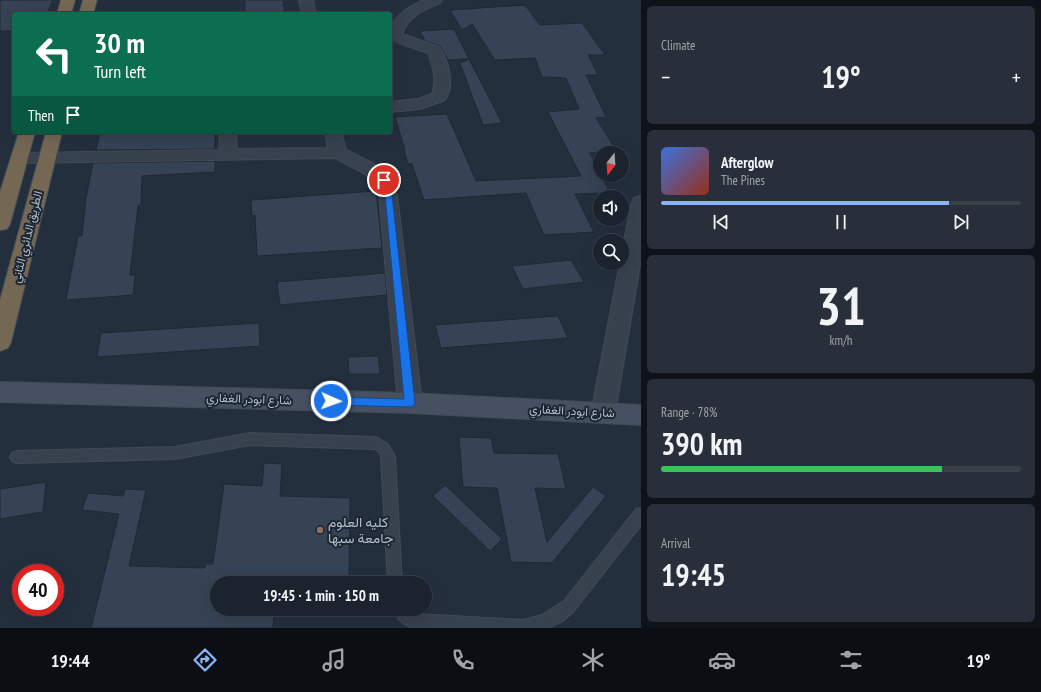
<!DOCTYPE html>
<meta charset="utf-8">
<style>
body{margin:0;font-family:"PT Sans Narrow",Vazirmatn,sans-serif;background:#282f3a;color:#f1f3f6;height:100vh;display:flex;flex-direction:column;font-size:15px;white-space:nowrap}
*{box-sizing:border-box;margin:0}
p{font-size:13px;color:#a0a4aa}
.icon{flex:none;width:22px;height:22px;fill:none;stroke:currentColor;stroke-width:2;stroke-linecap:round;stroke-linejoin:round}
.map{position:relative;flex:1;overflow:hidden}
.details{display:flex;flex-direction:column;gap:6px;padding:6px;background:#0f1319;width:400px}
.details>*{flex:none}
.top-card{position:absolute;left:12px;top:12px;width:380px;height:122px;border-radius:4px;box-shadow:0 4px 16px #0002,0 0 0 1px #39404a;background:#0b6e4f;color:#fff;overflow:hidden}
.needle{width:26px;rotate:197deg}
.tools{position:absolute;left:593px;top:146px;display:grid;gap:8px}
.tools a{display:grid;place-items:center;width:36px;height:36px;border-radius:50%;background:#1b232e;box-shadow:0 4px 16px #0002,0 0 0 1px #39404a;font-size:20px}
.speed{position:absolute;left:12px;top:564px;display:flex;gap:8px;font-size:20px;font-weight:700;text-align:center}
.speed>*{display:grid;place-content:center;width:52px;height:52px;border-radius:50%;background:#1b232e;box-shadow:0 4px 16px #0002,0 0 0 1px #39404a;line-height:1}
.speed .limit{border:6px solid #d22;background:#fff;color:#111}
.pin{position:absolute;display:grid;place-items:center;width:34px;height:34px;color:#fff;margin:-17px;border:2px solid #fff;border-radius:50%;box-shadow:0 1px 4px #0007}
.me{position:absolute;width:44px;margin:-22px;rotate:92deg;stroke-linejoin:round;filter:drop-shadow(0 0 3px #0008)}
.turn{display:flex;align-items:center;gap:14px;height:84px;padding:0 16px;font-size:18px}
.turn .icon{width:52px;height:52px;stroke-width:2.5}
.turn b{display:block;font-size:28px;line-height:34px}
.then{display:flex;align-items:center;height:38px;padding:0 16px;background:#0003;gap:8px;font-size:15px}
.big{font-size:30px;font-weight:600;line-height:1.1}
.details .widget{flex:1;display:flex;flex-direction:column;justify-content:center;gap:6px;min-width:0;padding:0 14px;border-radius:6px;background:#282f3a}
.details .dial{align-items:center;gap:0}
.dial b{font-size:52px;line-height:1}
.song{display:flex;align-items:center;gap:12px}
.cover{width:48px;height:48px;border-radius:6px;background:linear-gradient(135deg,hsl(220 70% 55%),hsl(10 70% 35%))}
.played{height:4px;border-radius:2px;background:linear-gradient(90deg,#8ab4f8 80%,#39404a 80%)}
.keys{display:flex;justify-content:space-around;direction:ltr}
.heat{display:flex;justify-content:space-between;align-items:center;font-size:22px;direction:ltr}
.charge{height:6px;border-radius:3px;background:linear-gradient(90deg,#34c759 78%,#39404a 0)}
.trip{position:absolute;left:210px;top:576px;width:222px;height:40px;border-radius:20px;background:#1b232e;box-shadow:0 4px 16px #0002,0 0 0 1px #39404a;font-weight:600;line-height:40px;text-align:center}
.menu{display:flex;height:64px;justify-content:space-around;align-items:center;background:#0b0e12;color:#a0a4aa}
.menu .icon{width:28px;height:28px}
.menu .current{color:#8ab4f8}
.menu b{font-size:18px;color:#f1f3f6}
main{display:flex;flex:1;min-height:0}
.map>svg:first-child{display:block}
.building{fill:#364354;stroke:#1f2835}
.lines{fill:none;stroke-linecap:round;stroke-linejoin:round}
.lane-casing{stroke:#414a57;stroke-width:2}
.street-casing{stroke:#414a57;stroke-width:2}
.secondary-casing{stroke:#414a57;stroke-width:2}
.highway-casing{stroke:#434c59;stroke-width:2}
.lane{fill:#38414e;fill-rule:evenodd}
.street{fill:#38414e;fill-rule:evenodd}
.secondary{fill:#465061;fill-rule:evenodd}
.highway{fill:#746855;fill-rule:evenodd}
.route{fill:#1a73e8;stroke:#114b97}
.education-dot{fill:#8d6e63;stroke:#1d2633;stroke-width:1.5}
.labels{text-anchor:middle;stroke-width:4;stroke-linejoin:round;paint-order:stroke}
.street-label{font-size:12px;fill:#b4bcc9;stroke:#1d2633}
.near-poi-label{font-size:14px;fill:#b4bcc9;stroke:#1d2633;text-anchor:start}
</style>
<main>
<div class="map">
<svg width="641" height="628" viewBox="0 0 641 628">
<rect width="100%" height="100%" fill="#242f3e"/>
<path class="building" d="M0 0H53L47 14H14V31H0Z
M245 0H283L285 14H245Z
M525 5 540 25 582 23 605 55H588L598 75H586L606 117 596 118 617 152 590 153 610 193 575 194 594 232 544 235 526 193 424 200 412 164H408L404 150H405L395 117 447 114 476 181 581 176 548 112 579 109 566 78 542 77 535 58 495 60 472 24 462 30 450 10Z
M454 29 469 59 448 60 440 46 425 41 420 31Z
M469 59 502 123 483 125 460 63Z
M100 132H215V149L96 150Z
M215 161V172L142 176 141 205 138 206 130 275H135L133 295 66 300 78 236H82L86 198 93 163Z
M376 191 382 248 257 256 255 215 252 216 251 200Z
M571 260 584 282 523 289 512 266Z
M385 273 387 295 280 305 277 282Z
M558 316 568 338 441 348 435 325Z
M259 323 260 346 97 357 101 333Z
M378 356 380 374H349L348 357Z
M459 437 491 438 494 453 558 454 566 489 535 488 547 542 593 487 606 496 552 563 511 562 497 488 463 487Z
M264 463 282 464 280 496 350 498 349 583H217V609H274L273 628H91L119 514 82 510 88 493 123 496 125 489 146 490 129 566 205 568 206 564H213L224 484 262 486Z
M46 482 43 512 0 519V489Z
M445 485 502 539 490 551 433 496Z"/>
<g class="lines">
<g class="lane-casing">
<path id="lane" d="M250 433 376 437 388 444 395 457 402 583H388L381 457 379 452 375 449 250 445 175 459 17 463 12 461 10 457 12 453 17 451 175 447Z
M641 508V525L574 611 564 620 549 628H412C403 624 396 618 392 609H410L416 614 523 620 542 615 564 601 636 509Z"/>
</g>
<g class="street-casing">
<path id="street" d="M299 0H313L316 14H302Z
M424 0H442L440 3C424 10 408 16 402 34L439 47C449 61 455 85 445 100L420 109 390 112V102L418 99 432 94C437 80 433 67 428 53L399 43 390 38C390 17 406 8 424 0Z
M220 132H236L237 149 328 148 325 132H341L346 150 374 164 389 176 397 195 422 403 419 410 410 413 401 410 398 403 379 195 375 182 362 172 335 158 20 163 14 162 11 158 14 154 20 153 219 150Z
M641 196V259L615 413 612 420 603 423 594 420 591 413 620 263H622V251L632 202 634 198Z"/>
</g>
<g class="secondary-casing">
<path id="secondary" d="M0 382 410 393 641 405V425L410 413 0 402Z"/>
</g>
<g class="highway-casing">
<path id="highway" d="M61 0H75L71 14H57Z
M83 0H97L93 14H79Z
M19 132H35L10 224 7 229 0 230V192Z
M46 132H62L11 342 8 348 0 351V300Z"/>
</g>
<use href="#lane" class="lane"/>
<use href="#street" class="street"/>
<use href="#secondary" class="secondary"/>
<use href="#highway" class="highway"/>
</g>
<path class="route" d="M381 178H386L392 195 415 403 413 406 410 407 331 405 327 404 326 401 327 398 331 397 404 399 385 195 380 180Z"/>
<circle class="education-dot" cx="320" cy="530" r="4"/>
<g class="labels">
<g class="street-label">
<text transform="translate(27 237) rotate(-76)" y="4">الطريق الدائري الثاني</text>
<text transform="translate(249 399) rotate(2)" y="4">شارع ابودر الغفاري</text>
<text transform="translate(572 411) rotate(3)" y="4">شارع ابودر الغفاري</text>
</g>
<g class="near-poi-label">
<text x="328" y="527">كليه العلوم<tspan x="328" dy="16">جامعة سبها</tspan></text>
</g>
</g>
</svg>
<div class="tools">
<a><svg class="needle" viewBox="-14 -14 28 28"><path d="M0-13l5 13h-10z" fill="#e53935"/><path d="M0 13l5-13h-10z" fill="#a0a4aa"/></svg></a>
<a><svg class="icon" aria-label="sound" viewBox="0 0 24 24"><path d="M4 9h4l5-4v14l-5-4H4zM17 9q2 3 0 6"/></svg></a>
<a><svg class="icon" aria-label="search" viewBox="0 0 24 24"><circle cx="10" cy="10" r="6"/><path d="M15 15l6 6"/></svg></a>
</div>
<div class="speed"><div class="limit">40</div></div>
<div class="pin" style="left:384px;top:180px;background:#d93025"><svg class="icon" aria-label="arrive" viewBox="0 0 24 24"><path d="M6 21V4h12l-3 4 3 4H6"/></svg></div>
<svg class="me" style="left:331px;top:401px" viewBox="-20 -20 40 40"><circle r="17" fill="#1a73e8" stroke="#fff" stroke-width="3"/><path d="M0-11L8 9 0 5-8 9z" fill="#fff"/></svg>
<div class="trip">19:45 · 1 min · 150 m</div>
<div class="top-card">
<div class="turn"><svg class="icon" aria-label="left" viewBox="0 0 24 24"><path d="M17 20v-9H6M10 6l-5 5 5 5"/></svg><div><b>30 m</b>Turn left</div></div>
<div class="then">Then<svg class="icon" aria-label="arrive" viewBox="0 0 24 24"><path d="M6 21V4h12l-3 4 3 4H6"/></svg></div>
</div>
</div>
<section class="details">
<div class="widget"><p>Climate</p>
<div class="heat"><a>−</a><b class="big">19°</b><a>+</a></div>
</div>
<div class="widget">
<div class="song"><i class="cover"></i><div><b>Afterglow</b><p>The Pines</p></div></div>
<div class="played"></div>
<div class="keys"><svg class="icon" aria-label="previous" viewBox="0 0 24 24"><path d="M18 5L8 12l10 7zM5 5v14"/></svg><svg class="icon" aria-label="pause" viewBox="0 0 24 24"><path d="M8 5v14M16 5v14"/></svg><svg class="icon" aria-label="next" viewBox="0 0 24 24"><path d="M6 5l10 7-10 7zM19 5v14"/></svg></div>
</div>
<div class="widget dial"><b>31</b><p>km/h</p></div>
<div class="widget"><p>Range · 78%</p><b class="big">390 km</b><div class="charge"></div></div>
<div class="widget"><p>Arrival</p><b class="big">19:45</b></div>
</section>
</main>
<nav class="menu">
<b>19:44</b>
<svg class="icon current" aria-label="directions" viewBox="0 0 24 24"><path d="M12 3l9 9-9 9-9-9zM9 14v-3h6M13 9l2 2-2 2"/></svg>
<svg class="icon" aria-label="music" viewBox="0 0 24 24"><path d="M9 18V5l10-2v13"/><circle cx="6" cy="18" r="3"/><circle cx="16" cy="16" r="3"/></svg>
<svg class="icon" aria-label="phone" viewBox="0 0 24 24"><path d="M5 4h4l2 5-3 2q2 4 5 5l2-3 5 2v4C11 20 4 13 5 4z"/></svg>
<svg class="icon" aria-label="climate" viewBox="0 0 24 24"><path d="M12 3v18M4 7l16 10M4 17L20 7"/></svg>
<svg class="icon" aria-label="car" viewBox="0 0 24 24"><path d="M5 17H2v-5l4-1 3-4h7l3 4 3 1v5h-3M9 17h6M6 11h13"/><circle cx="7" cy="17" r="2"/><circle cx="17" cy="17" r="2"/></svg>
<svg class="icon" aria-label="filters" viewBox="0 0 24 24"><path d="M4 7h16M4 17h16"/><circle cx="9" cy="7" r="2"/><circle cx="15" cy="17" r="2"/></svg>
<b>19°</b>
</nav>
